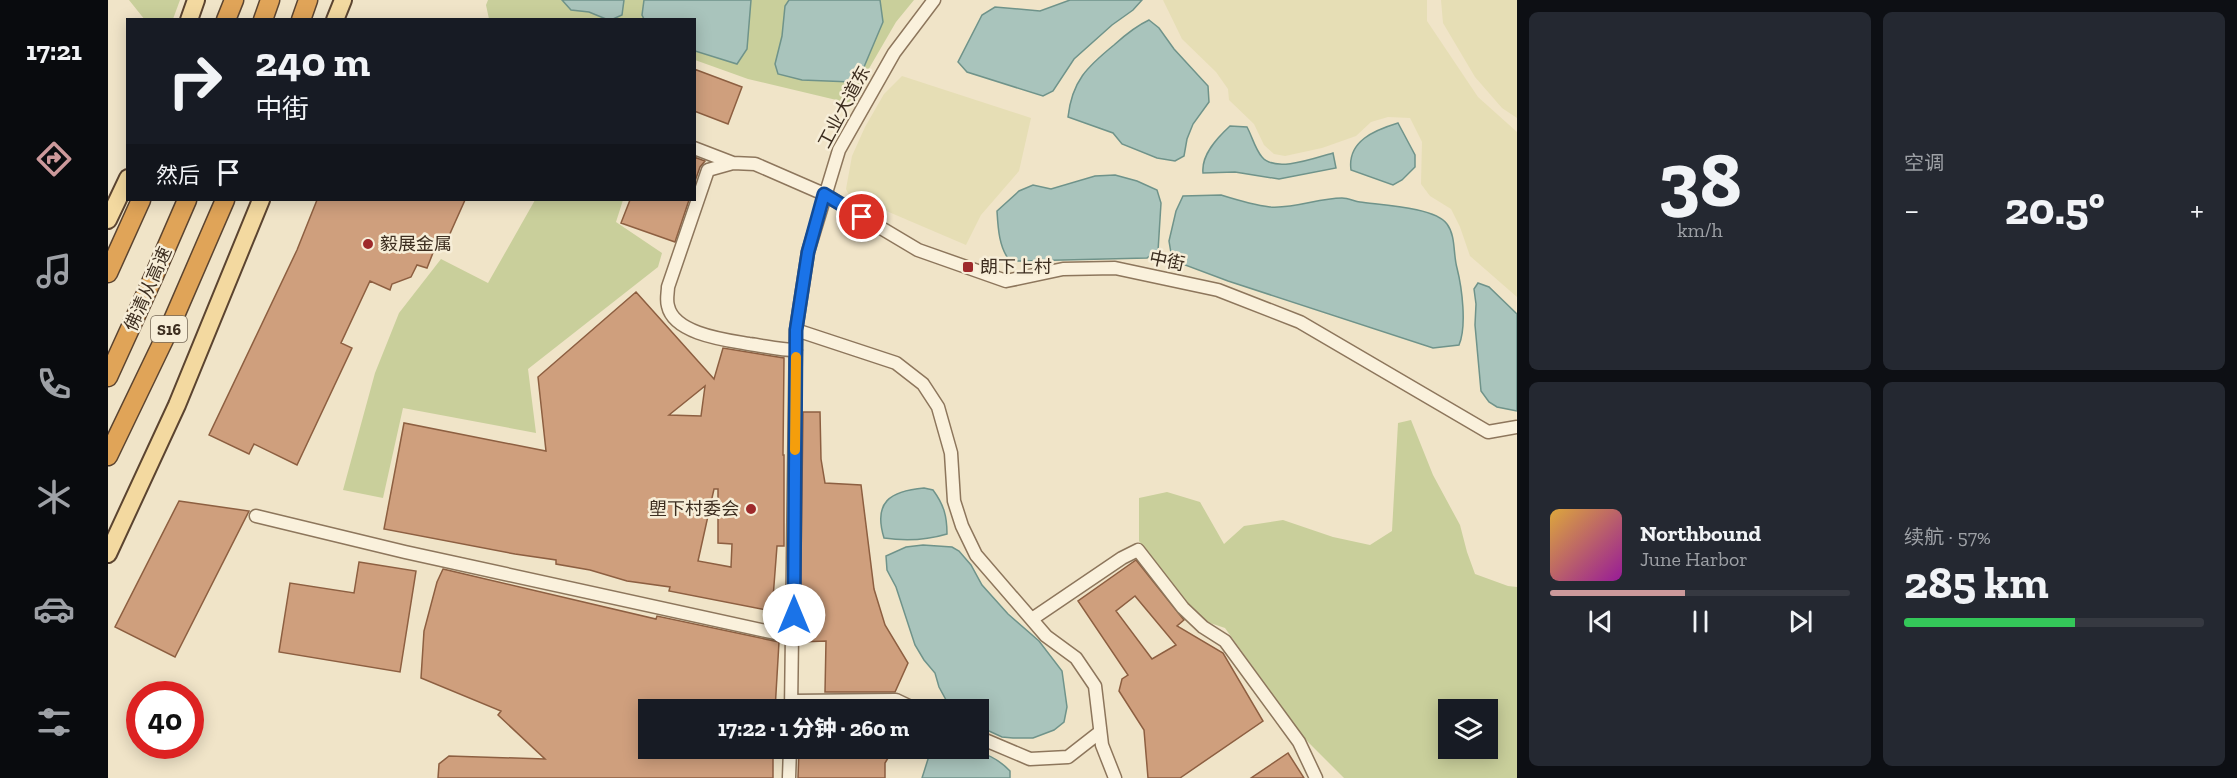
<!DOCTYPE html>
<html lang="zh">
<meta charset="utf-8">
<style>
body{margin:0;font-family:"Zilla Slab","Noto Sans SC",serif;background:#242831;color:#f1f3f6;height:100vh;display:flex;flex-direction:column;font-size:22px;white-space:nowrap}
*{box-sizing:border-box;margin:0}
p{font-size:20px;color:#9ea1a6}
.icon{flex:none;width:33px;height:33px;fill:none;stroke:currentColor;stroke-width:2;stroke-linecap:round;stroke-linejoin:round}
.map{position:relative;flex:1;overflow:hidden}
.panel{display:flex;flex-direction:column;gap:12px;padding:12px;background:#0d0f14;width:720px}
.panel>*{flex:none}
.guide{position:absolute;left:18px;top:18px;width:570px;height:183px;border-radius:0px;box-shadow:0 3px 15px #0003;background:#171b24;color:#f1f3f6;overflow:hidden}
.buttons{position:absolute;left:1330px;top:699px;display:grid;gap:12px}
.buttons a{display:grid;place-items:center;width:60px;height:60px;border-radius:0px;background:#171b24;box-shadow:0 3px 15px #0003;font-size:30px}
.speed{position:absolute;left:18px;top:681px;display:flex;gap:12px;font-size:30px;font-weight:700;text-align:center}
.speed>*{display:grid;place-content:center;width:78px;height:78px;border-radius:50%;background:#171b24;box-shadow:0 3px 15px #0003;line-height:1}
.speed .limit{border:9px solid #d22;background:#fff;color:#111}
.pin{position:absolute;display:grid;place-items:center;width:51px;height:51px;color:#fff;margin:-26px;border:3px solid #fff;border-radius:50%;box-shadow:0 2px 6px #0007}
.me{position:absolute;width:66px;margin:-33px;rotate:0deg;stroke-linejoin:round;filter:drop-shadow(0 0 4px #0008)}
.turn{display:flex;align-items:center;gap:21px;height:126px;padding:0 30px;font-size:27px}
.turn .icon{width:78px;height:78px;stroke-width:2.5}
.turn b{display:block;font-size:42px;line-height:51px}
.then{display:flex;align-items:center;height:57px;padding:0 30px;background:#0003;gap:12px;font-size:22px}
.big{font-size:45px;font-weight:800;line-height:1.1}
.panel .tile{flex:1;display:flex;flex-direction:column;justify-content:center;gap:9px;min-width:0;padding:0 21px;border-radius:9px;background:#242831}
.panel .dial{align-items:center;gap:0}
.dial b{font-size:78px;line-height:1}
.song{display:flex;align-items:center;gap:18px}
.cover{width:72px;height:72px;border-radius:9px;background:linear-gradient(135deg,hsl(40 70% 55%),hsl(300 70% 35%))}
.played{height:6px;border-radius:3px;background:linear-gradient(90deg,#cc999b 45%,#363941 45%)}
.keys{display:flex;justify-content:space-around;direction:ltr}
.heat{display:flex;justify-content:space-between;align-items:center;font-size:33px;direction:ltr}
.charge{height:9px;border-radius:4px;background:linear-gradient(90deg,#34c759 57%,#363941 0)}
.panel .tiles{flex:1;display:grid;gap:12px;grid-template-columns:repeat(2,1fr)}
.trip{position:absolute;left:530px;top:699px;width:351px;height:60px;border-radius:0px;background:#171b24;box-shadow:0 3px 15px #0003;font-weight:800;line-height:60px;text-align:center}
main{display:flex;flex:1;min-height:0}
.tabs{display:flex;flex-direction:column;width:108px;justify-content:space-around;align-items:center;background:#090b0e;color:#9ea1a6}
.tabs .icon{width:42px;height:42px}
.tabs .selected{color:#cc999b}
.tabs b{font-size:27px;color:#f1f3f6}
.map>svg:first-child{display:block}
.farmland{fill:#e6deb5}
.green{fill:#c9cf9b;fill-rule:evenodd}
.water{fill:#a9c4bc;stroke:#6f938a;stroke-width:1.5}
.building{fill:#cf9f7d;stroke:#8d5f41;stroke-width:1.5;fill-rule:evenodd}
.lines{fill:none;stroke-linecap:round;stroke-linejoin:round}
.minor-casing{stroke:#8d765c;stroke-width:15}
.major-casing{stroke:#5b4430;stroke-width:20}
.highway-casing{stroke:#5b4430;stroke-width:21}
.minor{stroke:#faf1dc;stroke-width:12}
.major{stroke:#f3d9a0;stroke-width:16}
.highway{stroke:#e0a458;stroke-width:18}
.route-casing{stroke:#114b97;stroke-width:15}
.route{stroke:#1a73e8;stroke-width:10}
.slow{stroke:#f59e0b;stroke-width:10}
.poi-dot{fill:#9e2a2b;stroke:#f7eed8;stroke-width:2}
.labels{text-anchor:middle;stroke-width:5;stroke-linejoin:round;paint-order:stroke}
.shield{fill:#f7eed8;stroke:#756857;stroke-width:1.5}
.shield-label{font-size:16px;font-weight:bold;fill:#3d2e20}
.street-label{font-size:18px;fill:#3d2e20;stroke:#f7eed8}
.poi-label{font-size:18px;fill:#3d2e20;stroke:#f7eed8;text-anchor:start}
</style>
<main>
<nav class="tabs">
<b>17:21</b>
<svg class="icon selected" aria-label="directions" viewBox="0 0 24 24"><path d="M12 3l9 9-9 9-9-9zM9 14v-3h6M13 9l2 2-2 2"/></svg>
<svg class="icon" aria-label="music" viewBox="0 0 24 24"><path d="M9 18V5l10-2v13"/><circle cx="6" cy="18" r="3"/><circle cx="16" cy="16" r="3"/></svg>
<svg class="icon" aria-label="phone" viewBox="0 0 24 24"><path d="M5 4h4l2 5-3 2q2 4 5 5l2-3 5 2v4C11 20 4 13 5 4z"/></svg>
<svg class="icon" aria-label="climate" viewBox="0 0 24 24"><path d="M12 3v18M4 7l16 10M4 17L20 7"/></svg>
<svg class="icon" aria-label="car" viewBox="0 0 24 24"><path d="M5 17H2v-5l4-1 3-4h7l3 4 3 1v5h-3M9 17h6M6 11h13"/><circle cx="7" cy="17" r="2"/><circle cx="17" cy="17" r="2"/></svg>
<svg class="icon" aria-label="filters" viewBox="0 0 24 24"><path d="M4 7h16M4 17h16"/><circle cx="9" cy="7" r="2"/><circle cx="15" cy="17" r="2"/></svg>
</nav>
<div class="map">
<svg width="1409" height="778" viewBox="0 0 1409 778">
<rect width="100%" height="100%" fill="#f0e4c8"/>
<path class="farmland" d="M1055 0H1319V21L1370 97 1409 132V297L1362 256 1352 227 1343 209 1322 196 1313 184 1314 142 1302 118 1280 117 1263 122 1248 136 1214 148 1177 156 1166 154 1156 145 1146 124 1121 100 1120 89 1108 72 1074 39Z
M1333 0H1409V118L1394 108 1367 77 1335 23Z
M794 76 923 118 911 171 873 215 858 245 741 195 738 189 744 156 757 127 776 94Z"/>
<path class="green" d="M21 0H72L65 19 37 20Z
M380 0H806L788 22 741 103 640 79 587 60 586 20 381 19 378 5Z
M427 200H515L508 222 554 253 550 267 420 369 428 433 295 408 275 498 235 490 267 373 291 313 333 259 380 283Z
M1303 420 1325 475 1352 525 1359 552 1367 574 1400 586 1409 587V778H1236L1196 738 1117 628 1099 622 1071 599 1031 541V498L1059 492 1092 502 1116 544 1136 526 1175 520 1225 537 1262 545 1284 531 1290 423ZM1341 710H1380V748H1341Z"/>
<path class="water" d="M454 0H516L514 15 505 19H498L481 12 463 10Z
M536 0H643L639 49 629 64 587 51 586 20 536 19 534 15Z
M681 0H772L775 22 753 74 744 82 694 80 670 74 667 64 674 36 677 6Z
M962 0H1034L1025 10 1004 25 966 59 945 91 935 96 859 72 850 62 874 15 887 7 932 11Z
M1041 20 1051 28 1066 49 1100 86 1101 102 1085 124 1079 139 1076 156 1067 161 1049 158 1014 144 1005 133 960 117C964 81 979 67 1006 45 1017 35 1028 26 1041 20Z
M1290 123 1307 155V167L1294 180 1285 185 1243 170C1239 141 1267 130 1290 123Z
M1122 126 1139 127C1144 136 1147 149 1154 157 1167 173 1207 158 1225 153L1228 168 1171 179 1127 172 1095 173C1093 155 1109 138 1122 126Z
M1007 175 1029 181 1049 190 1053 203 1050 251 1039 258 913 261H902C891 248 890 228 889 211L911 191 925 185 943 189 987 176Z
M1113 195C1129 200 1146 205 1162 207 1187 209 1210 198 1234 198 1240 198 1246 201 1252 202 1272 205 1327 207 1339 224 1348 236 1345 254 1349 268 1354 288 1359 326 1351 345L1325 348 1120 281 1069 262 1063 253 1061 241 1068 211 1075 196Z
M1370 283 1381 287 1409 314V411L1389 407 1381 402 1373 391 1367 325 1368 304 1366 289Z
M816 488 825 490C836 505 839 516 839 534 819 540 796 541 776 538 765 502 782 491 816 488Z
M815 545 844 547 851 551 863 565 874 585 900 614 931 641 954 671 959 707 956 722 946 730 925 738H905L894 737 870 726V710L843 709 831 687 827 673 816 660 807 645 788 587 779 570 778 556 798 547Z
M828 749C857 748 881 749 902 771V778H814L821 756Z"/>
<path class="building" d="M586 69 634 87 620 124 586 111Z
M586 157 597 161 592 167 586 184Z
M209 200H357L340 238 332 235 319 268 309 265 303 277 284 284 282 290 262 281 233 343 244 348 189 465 146 444 141 454 101 435 189 250Z
M522 200H581L567 242 513 223Z
M528 292 606 379 615 348 676 358 675 455H676V546H669L664 611 561 591 562 587 519 581 482 570 448 564V560L407 554 276 529 296 423 438 451 430 377ZM597 386 593 416 561 415ZM606 489H610V543L624 544 623 567 590 561Z
M695 412H712L713 459 717 483 753 485 766 589 777 625 800 663 787 692H717L718 641 692 642Z
M71 501 141 511 67 657 7 627Z
M1028 560 1076 620 1069 626 1115 653 1155 721 1072 778H1040L1036 730 1011 691 1014 679 1020 675 970 601ZM1027 596 1068 645 1044 659 1008 611Z
M251 562 308 571 292 672 171 652 182 583 246 593Z
M335 569 548 619 549 616 671 642 667 710H540V748H665V778H330L331 764 341 756 437 759 390 715 393 711 313 678 316 631 329 582Z
M691 748H786L777 763V778H690Z
M1180 753 1196 778H1143Z"/>
<g class="lines">
<g class="minor-casing">
<path id="minor" d="M586 148 625 163
M688 330 788 363 815 384 830 407 843 453 846 501 854 526 868 555 938 636 968 658 987 686 994 745 1007 778
M688 350C671 350 657 346 641 344 618 340 566 334 560 306 558 300 560 292 560 287L600 170 625 163 647 164 716 194 810 250 898 281 955 269 1007 268 1110 290 1192 322 1380 432 1409 427
M148 516 297 552 685 637
M924 619 1014 558 1030 550 1075 608 1095 627 1117 641 1191 742 1208 778
M683 701 788 700 809 710
M683 710 688 330 700 252 731 150 786 53 826 0
M870 737 922 759 960 757 992 732
M681 778 682 748"/>
</g>
<g class="major-casing">
<path id="major" d="M81 20 88 0
M227 20 235 0
M0 220 20 178
M0 554 69 405 153 200"/>
</g>
<g class="highway-casing">
<path id="highway" d="M118 20 126 0
M155 20 162 0
M193 20 200 0
M0 273 33 200
M0 377 46 276 79 200
M0 456 62 327 117 200"/>
</g>
<use href="#minor" class="minor"/>
<use href="#major" class="major"/>
<use href="#highway" class="highway"/>
</g>
<g class="lines">
<g class="route-casing">
<path id="route" d="M686 615 688 330 700 252 716 194 754 217"/>
</g>
<use href="#route" class="route"/>
<path class="slow" d="M687 450 688 357"/>
</g>
<g class="poi-dot">
<circle cx="260" cy="244" r="6"/>
<rect x="854" y="261" width="12" height="12" rx="3"/>
<circle cx="643" cy="509" r="6"/>
</g>
<g class="labels">
<rect class="shield" x="43" y="316" width="36" height="26" rx="4.5"/>
<g class="shield-label">
<text x="61" y="335">S16</text>
</g>
<g class="street-label">
<text transform="translate(736 107) rotate(-62)" y="6">工业大道东</text>
<text transform="translate(1059 261) rotate(12)" y="6">中街</text>
<text transform="translate(40 289) rotate(-66)" y="6">佛清从高速</text>
</g>
<g class="poi-label">
<text x="272" y="250">毅展金属</text>
<text x="872" y="273">朗下上村</text>
<text x="631" y="515" text-anchor="end">塱下村委会</text>
</g>
</g>
</svg>
<div class="buttons">
<a><svg class="icon" aria-label="layers" viewBox="0 0 24 24"><path d="M12 4l9 5-9 5-9-5zM3 14l9 5 9-5"/></svg></a>
</div>
<div class="speed"><div class="limit">40</div></div>
<div class="pin" style="left:754px;top:217px;background:#d93025"><svg class="icon" aria-label="arrive" viewBox="0 0 24 24"><path d="M6 21V4h12l-3 4 3 4H6"/></svg></div>
<svg class="me" style="left:686px;top:615px" viewBox="-20 -20 40 40"><circle r="19" fill="#fff"/><path d="M0-13L10 11 0 6-10 11z" fill="#1a73e8"/></svg>
<div class="trip">17:22 · 1 分钟 · 260 m</div>
<div class="guide">
<div class="turn"><svg class="icon" aria-label="right" viewBox="0 0 24 24"><path d="M7 20v-9h11M14 6l5 5-5 5"/></svg><div><b>240 m</b>中街</div></div>
<div class="then">然后<svg class="icon" aria-label="arrive" viewBox="0 0 24 24"><path d="M6 21V4h12l-3 4 3 4H6"/></svg></div>
</div>
</div>
<section class="panel">
<div class="tiles">
<div class="tile dial"><b>38</b><p>km/h</p></div>
<div class="tile"><p>空调</p>
<div class="heat"><a>−</a><b class="big">20.5°</b><a>+</a></div>
</div>
<div class="tile">
<div class="song"><i class="cover"></i><div><b>Northbound</b><p>June Harbor</p></div></div>
<div class="played"></div>
<div class="keys"><svg class="icon" aria-label="previous" viewBox="0 0 24 24"><path d="M18 5L8 12l10 7zM5 5v14"/></svg><svg class="icon" aria-label="pause" viewBox="0 0 24 24"><path d="M8 5v14M16 5v14"/></svg><svg class="icon" aria-label="next" viewBox="0 0 24 24"><path d="M6 5l10 7-10 7zM19 5v14"/></svg></div>
</div>
<div class="tile"><p>续航 · 57%</p><b class="big">285 km</b><div class="charge"></div></div>
</div>
</section>
</main>
